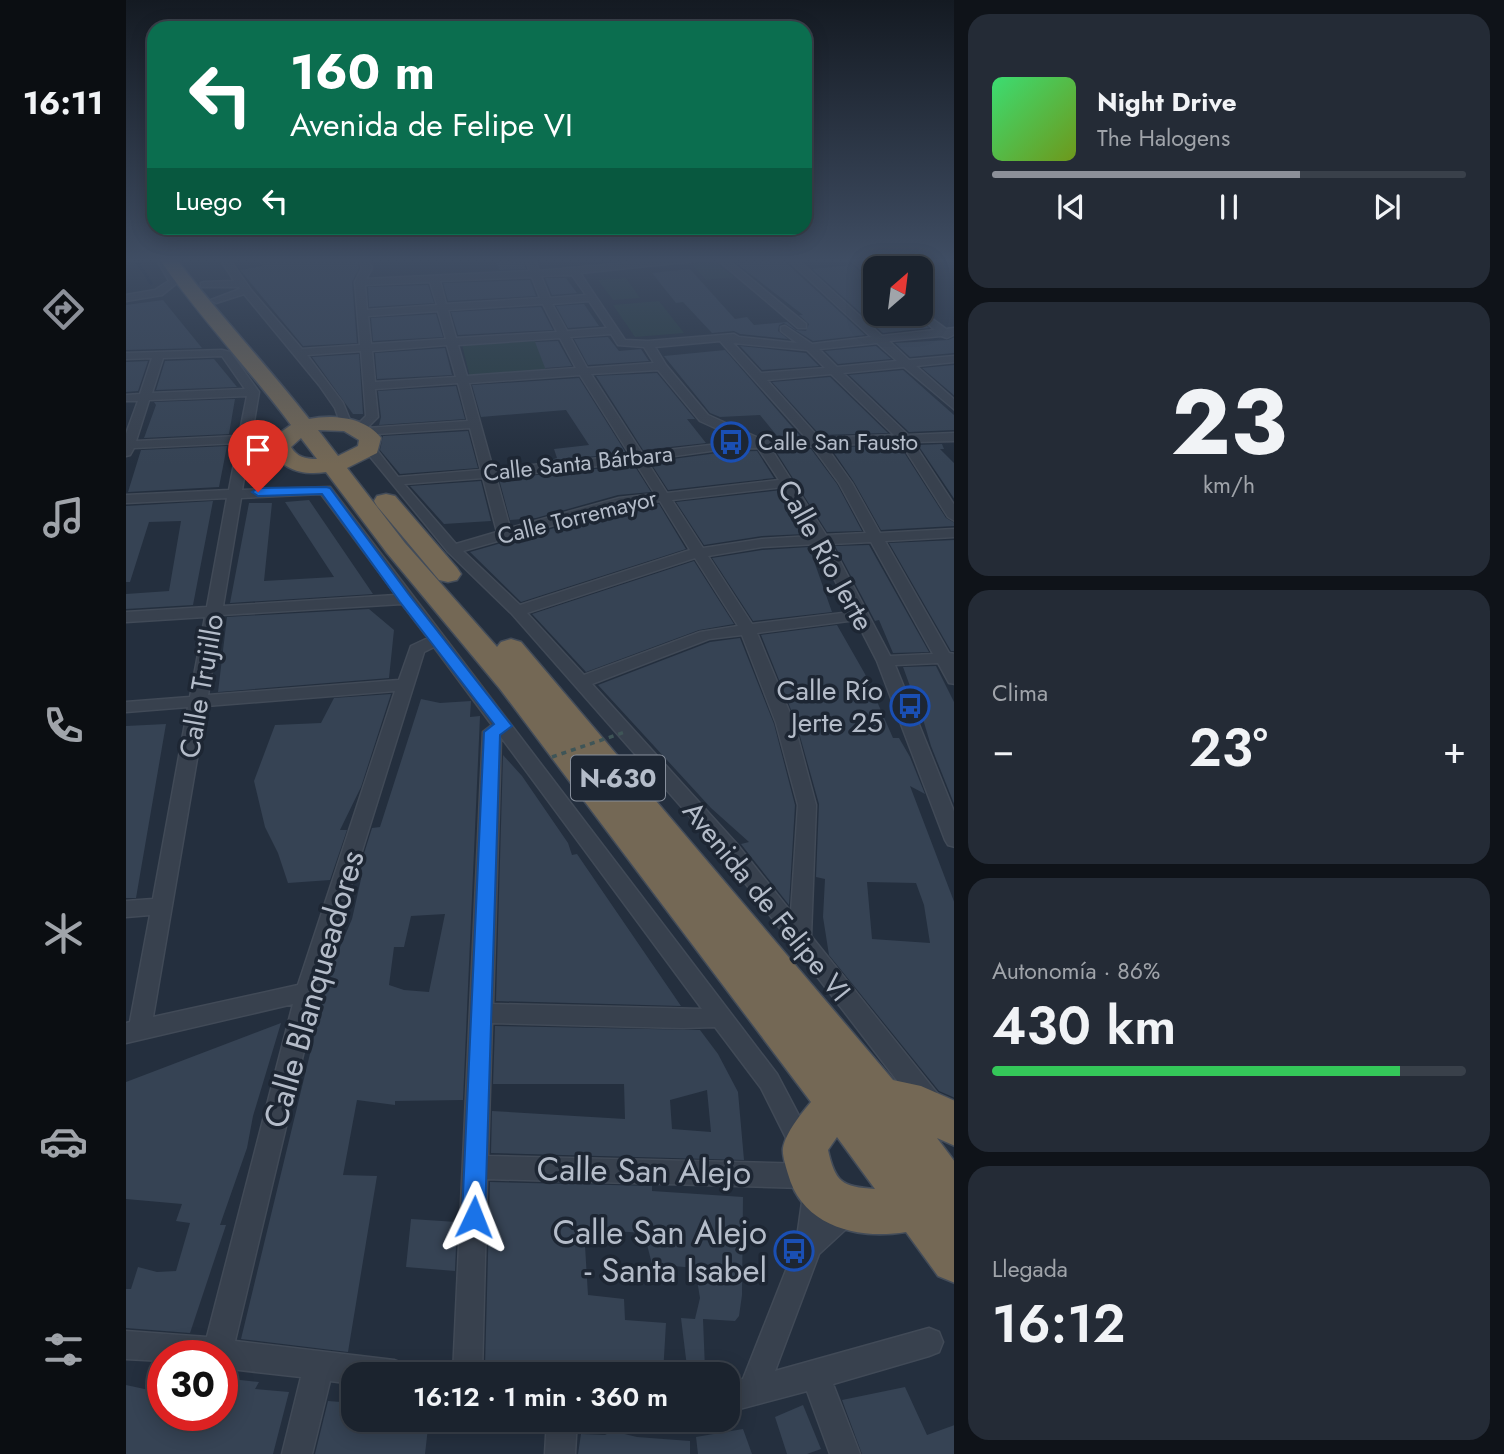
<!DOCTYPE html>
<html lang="es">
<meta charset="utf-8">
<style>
body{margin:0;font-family:Jost,sans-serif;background:#242b36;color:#f1f3f6;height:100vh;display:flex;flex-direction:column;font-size:26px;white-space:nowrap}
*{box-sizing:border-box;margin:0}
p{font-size:23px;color:#a0a4aa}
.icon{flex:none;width:38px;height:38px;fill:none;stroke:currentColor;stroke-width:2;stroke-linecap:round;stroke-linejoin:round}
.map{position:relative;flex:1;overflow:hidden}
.details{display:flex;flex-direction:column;gap:14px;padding:14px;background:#0f1319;width:550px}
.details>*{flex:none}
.guide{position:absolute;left:21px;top:21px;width:665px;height:214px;border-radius:21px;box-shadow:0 4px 18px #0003,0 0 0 2px #39404a;background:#0b6e4f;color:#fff;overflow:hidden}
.needle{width:46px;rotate:28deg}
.fabs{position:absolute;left:737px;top:256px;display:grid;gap:14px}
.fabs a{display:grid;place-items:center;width:70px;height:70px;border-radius:14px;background:#1b232e;box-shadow:0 4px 18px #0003,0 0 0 2px #39404a;font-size:35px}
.speed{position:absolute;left:21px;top:1340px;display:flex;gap:14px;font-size:35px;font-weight:700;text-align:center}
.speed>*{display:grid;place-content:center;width:91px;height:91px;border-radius:50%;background:#1b232e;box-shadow:0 4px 18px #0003,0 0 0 2px #39404a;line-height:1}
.speed .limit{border:10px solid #d22;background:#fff;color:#111}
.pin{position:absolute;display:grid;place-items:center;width:60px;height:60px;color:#fff;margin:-72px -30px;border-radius:50% 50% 50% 0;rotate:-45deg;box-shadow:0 0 7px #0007}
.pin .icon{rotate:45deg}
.me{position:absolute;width:77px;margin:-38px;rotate:2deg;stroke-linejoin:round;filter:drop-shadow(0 0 5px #0008)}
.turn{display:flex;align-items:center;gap:24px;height:147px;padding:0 28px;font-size:32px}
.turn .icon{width:91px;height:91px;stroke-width:2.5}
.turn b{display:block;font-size:49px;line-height:60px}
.then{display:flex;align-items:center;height:66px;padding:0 28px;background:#0003;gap:14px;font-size:26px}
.big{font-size:52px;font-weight:600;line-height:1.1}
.details .card{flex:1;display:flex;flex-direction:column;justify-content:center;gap:10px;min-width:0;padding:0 24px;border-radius:21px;background:#242b36}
.details .dial{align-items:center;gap:0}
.dial b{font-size:91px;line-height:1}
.song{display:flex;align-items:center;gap:21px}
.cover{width:84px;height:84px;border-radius:10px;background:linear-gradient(135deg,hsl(140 70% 55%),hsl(80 70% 35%))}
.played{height:7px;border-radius:4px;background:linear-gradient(90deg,#8c9099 65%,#39404a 65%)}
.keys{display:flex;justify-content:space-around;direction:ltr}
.heat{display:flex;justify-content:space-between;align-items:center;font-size:38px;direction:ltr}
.charge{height:10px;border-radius:5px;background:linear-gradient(90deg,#34c759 86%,#39404a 0)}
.trip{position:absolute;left:215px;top:1362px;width:399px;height:70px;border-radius:21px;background:#1b232e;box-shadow:0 4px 18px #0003,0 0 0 2px #39404a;font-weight:600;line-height:70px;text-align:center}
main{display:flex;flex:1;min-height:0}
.menu{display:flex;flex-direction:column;width:126px;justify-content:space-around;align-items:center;background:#0b0e12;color:#a0a4aa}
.menu .icon{width:49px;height:49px}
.menu .active{color:#8c9099}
.menu b{font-size:32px;color:#f1f3f6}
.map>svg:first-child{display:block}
.green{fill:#263c3f}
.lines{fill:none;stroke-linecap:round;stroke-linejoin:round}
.stream{stroke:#17263c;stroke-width:3.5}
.building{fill:#364354;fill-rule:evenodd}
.street-casing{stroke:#414a57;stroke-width:3}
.highway-casing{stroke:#434c59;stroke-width:3}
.street{fill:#38414e;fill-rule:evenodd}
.highway{fill:#746855;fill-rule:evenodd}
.path-bridge{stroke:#3f5557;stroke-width:3.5;stroke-dasharray:5 5;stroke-linecap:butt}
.route{fill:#1a73e8;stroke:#114b97;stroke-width:2}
.labels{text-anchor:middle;stroke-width:7;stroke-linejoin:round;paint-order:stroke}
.far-poi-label{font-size:23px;fill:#b4bcc9;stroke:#1d2633;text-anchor:start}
.far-street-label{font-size:23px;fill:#b4bcc9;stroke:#1d2633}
.shield{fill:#1d2633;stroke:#878f9c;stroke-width:2}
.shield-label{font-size:26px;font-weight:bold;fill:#b4bcc9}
.street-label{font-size:28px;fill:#b4bcc9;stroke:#1d2633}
.poi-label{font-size:28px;fill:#b4bcc9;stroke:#1d2633;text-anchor:end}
.near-street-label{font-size:33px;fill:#b4bcc9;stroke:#1d2633}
.near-poi-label{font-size:33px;fill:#b4bcc9;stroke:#1d2633;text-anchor:end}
</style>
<main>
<nav class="menu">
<b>16:11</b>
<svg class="icon active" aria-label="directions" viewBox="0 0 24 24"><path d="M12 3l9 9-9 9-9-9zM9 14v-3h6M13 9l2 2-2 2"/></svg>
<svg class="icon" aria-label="music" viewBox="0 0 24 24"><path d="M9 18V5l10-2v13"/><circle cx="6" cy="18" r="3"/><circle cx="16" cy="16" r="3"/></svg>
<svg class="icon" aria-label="phone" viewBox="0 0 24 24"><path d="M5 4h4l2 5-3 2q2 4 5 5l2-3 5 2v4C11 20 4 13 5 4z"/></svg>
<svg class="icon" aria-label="climate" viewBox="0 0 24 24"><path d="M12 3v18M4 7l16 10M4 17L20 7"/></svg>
<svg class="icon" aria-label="car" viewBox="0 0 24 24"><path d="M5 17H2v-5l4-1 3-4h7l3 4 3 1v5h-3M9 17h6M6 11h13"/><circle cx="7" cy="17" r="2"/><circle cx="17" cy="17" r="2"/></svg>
<svg class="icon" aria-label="filters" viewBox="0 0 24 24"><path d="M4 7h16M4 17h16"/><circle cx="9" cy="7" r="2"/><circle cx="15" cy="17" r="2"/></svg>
</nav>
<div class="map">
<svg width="829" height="1454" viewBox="0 0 829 1454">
<rect width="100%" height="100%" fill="#242f3e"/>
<path class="green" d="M589 262 608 277 580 280 566 264Z
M500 278 514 298 487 300 472 280Z
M533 301 558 333 509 337 487 305Z
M409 341 421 372 344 377 336 345Z"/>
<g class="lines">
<path class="stream" d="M10 260 25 283"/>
</g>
<path class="building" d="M132 260H231L233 268 226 282 231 343 177 346 114 270 137 266Z
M397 260 400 269 373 270 371 262Z
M657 260 739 335 687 341 658 323 653 325 652 331 662 339 614 334 608 331 586 333 557 302 550 303 526 273 564 269 609 319 621 317 628 325 661 322 670 330 680 331 683 324 673 315H677L610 263Z
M727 265 749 283V313H786L803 328 757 333 686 269Z
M419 278H440L451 293 426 295Z
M404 280 410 296 322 301 317 283Z
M302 285 308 303 243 307 242 287Z
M37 300 76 348 0 350V305Z
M458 304 473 326 442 328 430 306Z
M415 307 427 330 332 335 325 312Z
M310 314 317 337 247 341 245 318Z
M482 337 493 351 515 349 523 361 462 365 448 339Z
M829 337V353L784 357 769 343 822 340Z
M432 341 446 366 419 368 409 342Z
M614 346 680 353 693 366 636 370Z
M750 346 765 359 712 364 699 351Z
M319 348 326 375 251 379 249 353Z
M599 350 674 436 652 437 634 415 594 417 584 413 538 356Z
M233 354 237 414H227L186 357Z
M88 359 111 387 30 390 39 361Z
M22 361 12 391 0 392V362Z
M829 365V396L796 368Z
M777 370 829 416V430L783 432 723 375Z
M531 373 569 419H561L580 443 517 450 470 376Z
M704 377 762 433 694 435 646 382Z
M453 378 500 453 421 461 431 458 428 449 463 445 440 410 355 417 346 385Z
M330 386 339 419 253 425 255 417 252 391Z
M109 399 103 434 18 438 30 405 28 402Z
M342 431 352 468 274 474 254 450 257 436Z
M816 444 818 449H814L829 464V500L792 445Z
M101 446 93 487 2 492 15 450Z
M774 446 820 518 829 523V526L755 530 728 482 704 447Z
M685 449 711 484 736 531 701 532 649 450Z
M631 451 648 478 542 490 524 462 599 452Z
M508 465 525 492 492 495 410 518 384 520 373 479Z
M355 481 365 521 318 524 284 486Z
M656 490 679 534 636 536 578 545 550 502Z
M183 500 247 594 104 603 123 503H146L138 581 208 577 159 502Z
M87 501 67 605 0 609V594L43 591 55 521 23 522 4 582H0V506Z
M533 504 560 549 395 602 344 552 495 509Z
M829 540V651H825L763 543Z
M743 545 803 652 767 653 753 620 749 621 709 546Z
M683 547 706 612 627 621 586 558 636 550Z
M568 561 608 624 573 630 460 672 406 614Z
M243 609 268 630 263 678 92 692 101 617Z
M711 625 739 674 767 738H773L784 757 799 794 784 786 829 904V1098L813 1091 703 955 697 917 699 879 690 877 693 804 670 722 635 635ZM741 882 790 883 798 905 804 943 746 939Z
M614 638 648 724 669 805 663 905 615 844 623 842 585 808 472 685 584 642Z
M810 666 829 704V806L805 746 788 689H785L777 667Z
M265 694 235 787 214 830H221L204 880 162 883 152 853 139 827 128 781 149 725 195 723 208 698Z
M295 699 314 703 345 701 344 717 354 716 337 1100 269 1101V1105L231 1100 217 1175 251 1176 222 1352 115 1339 204 971 226 919 235 879H230L246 828 254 827ZM319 914 303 992 278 990 263 985 268 947H278L285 916Z
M40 724 10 898H0V726Z
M377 755 396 776 442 843 446 855 451 854 555 1006 370 1001Z
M155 1023 127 1116 121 1148 94 1225H100L64 1333 0 1328V1289H5L12 1267 31 1272 50 1271 64 1223 50 1221 56 1204 0 1199V1082Z
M369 1026 574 1030 592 1054 612 1092 618 1160 365 1153 366 1111 499 1119 498 1084H367ZM581 1090 585 1132 546 1129 544 1100Z
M364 1182 526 1186V1191L617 1197 616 1295 613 1316 609 1321 577 1319 579 1369 561 1367 555 1318 569 1319 574 1298 569 1268 526 1264 518 1233 458 1229 462 1295 498 1299 499 1320 540 1323 537 1374 359 1366Z
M285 1219 331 1222 329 1271 280 1267Z
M96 1378 133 1382 129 1389 163 1392 147 1454H0V1385L37 1393V1416H96Z
M779 1387 801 1435 829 1425V1454H736L716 1400Z
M202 1401 228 1403V1419H303L299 1454H189Z
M677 1405 695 1449 681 1454H661L649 1417Z
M617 1429 626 1454H572L570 1437Z
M486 1431 511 1437 564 1441V1454H452L455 1434 479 1435Z"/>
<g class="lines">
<g class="street-casing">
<path id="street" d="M31 260H40L53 281 51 283 36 295 0 301V295L29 290 43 281Z
M95 260H104L125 290 176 349 234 345 229 282 236 268 233 260H242L246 268 240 279 404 271 399 260H409L413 271 534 260H579L454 273 499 340 522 341 608 334 613 337 671 343 655 331V327L659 326 686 344 745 337 662 260H672L756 336 809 330 789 313H794V310L820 329 829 328V334L821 338 815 336 763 341 783 360 829 356V362L790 366 829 400V410L778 367 717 373 782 435 829 433V441L787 442 829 506V521L822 517 775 443 699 445 726 483 754 533 829 529V537L759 541 823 653 829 654V684L823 683 812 663 769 665 829 814V847L822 845 819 840 751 661 730 620 631 633 668 723 690 805 685 936 811 1093 814 1101 811 1109 802 1112 793 1109 596 853 386 614 322 552 237 448 239 445H247L272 477 355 470 344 428 235 435 227 429 240 416 235 351 181 355 217 403 226 425 216 428 209 408 193 385 118 294 90 303 85 300 114 289 113 287H75V283L78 282 108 281ZM446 275 460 295 424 298 415 276ZM406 277 414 298 320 304 314 281ZM304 282 311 305 241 310 239 285ZM463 301 481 328 441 331 426 304ZM417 304 431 332 330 338 322 310ZM312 311 320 339 245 344 242 316ZM485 334 492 345 518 347 528 363 461 368 444 337ZM434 338 450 368 341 376 332 345ZM594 341 680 438 637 440 582 415 540 365 529 347ZM607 343 681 350 699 368 635 373ZM751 343 771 361 711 367 693 349ZM321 345 330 377 249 382 246 351ZM532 370 574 421 618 441 516 453 465 374ZM705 374 768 435 693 438 641 380ZM454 375 504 455 367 469 343 383ZM332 383 342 421 241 428 252 417 249 389ZM686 446 713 483 740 533 700 535 644 447ZM632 448 653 480 541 493 520 460 599 449ZM509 462 529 494 493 498 384 528 370 477ZM357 478 371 532 330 544 278 484ZM657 487 686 536 636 539 577 548 546 500ZM534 501 564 550 394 605 337 551 494 506ZM745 542 807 654 764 656 705 544ZM691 544 725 612 626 624 582 556 636 547ZM569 558 612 626 574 632 458 675 401 613ZM616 635 650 723 672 805 665 912 610 843 466 684 583 639Z
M592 260H602L680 324V328H672Z
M725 260H735L749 272V280Z
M96 350 104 352 133 392 123 451 156 448 162 452 156 456 121 459 116 490 204 487 651 1074 689 1146 686 1154 677 1157 668 1154 635 1088 589 1027 557 1028 366 1023 362 1156 686 1164 695 1168 699 1176 697 1180 703 1190 700 1212 713 1201 722 1198 731 1201 735 1210 731 1219 693 1254 649 1371 803 1328 813 1332 817 1342 813 1352 803 1356 707 1384 734 1454H704L681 1391 602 1412V1382L617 1379 670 1245 678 1188 361 1179 356 1374H327L357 732 366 725 308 647 298 652 192 992 109 1341 268 1360 278 1364 282 1374H228V1384L204 1381 186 1454H156L175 1377 96 1368V1356H37V1361L0 1359V1331L81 1337 167 1004 0 1043V1023L4 1022 24 915 0 917V901L27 899 62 707 0 712V702L64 697 79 617 0 622V612L81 607 101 498 0 503V495L103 490 112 443 8 448 4 455 0 456V434L12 401H0V395L14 394 26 358 0 359V353ZM96 356 119 389 26 393 37 358ZM121 396 113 436 10 441 23 400ZM195 494 270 595 97 606 115 498ZM276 604 302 638 285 646 273 680 82 695 95 615ZM269 691 172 985 27 1017 80 706ZM375 737 576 1009 367 1004Z
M421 1419H451L449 1454H419Z"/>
</g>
<g class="highway-casing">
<path id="highway" d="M34 260H51C93 315 141 365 183 419 206 414 240 417 255 438L251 453 221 468 279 543 371 647 375 642 385 639 395 642 767 1080 795 1086 829 1101V1146L811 1138 829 1162V1283L812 1276 780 1232C731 1240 676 1226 662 1174 660 1167 656 1155 657 1148 660 1132 675 1114 685 1102L374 689 261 553 200 472C175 476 155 469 143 447L155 432 165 425C123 369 74 318 34 260ZM192 430 218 431 233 440 232 446 212 456ZM175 438 191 459C179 459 171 457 165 447ZM711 1137 749 1189C716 1187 709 1182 702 1150Z
M260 494 269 496 331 568 335 574 331 580 322 582 313 580 251 506 248 501 251 496Z"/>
</g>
<use href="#street" class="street"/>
<use href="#highway" class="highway"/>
<path class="path-bridge" d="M426 757 499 732"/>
</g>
<linearGradient id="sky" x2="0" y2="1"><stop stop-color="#141a22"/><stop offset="0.56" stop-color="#3f4d63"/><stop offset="1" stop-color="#3f4d63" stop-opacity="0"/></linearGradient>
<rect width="829" height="464" fill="url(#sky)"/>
<path class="route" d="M200 487 204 488 284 596 386 726 374 735 359 1217 356 1226 348 1229 339 1226 336 1217 358 732 368 724 274 602 196 494 132 496 126 492 132 488Z"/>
<defs>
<g id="bus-ring" transform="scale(2.0125)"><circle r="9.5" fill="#1d2633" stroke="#1a4fb4" stroke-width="1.5"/><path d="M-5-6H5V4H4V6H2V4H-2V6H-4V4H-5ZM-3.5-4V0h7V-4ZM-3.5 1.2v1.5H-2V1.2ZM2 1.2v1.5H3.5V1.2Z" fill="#1a4fb4"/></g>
</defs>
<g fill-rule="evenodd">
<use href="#bus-ring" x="605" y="442"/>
<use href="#bus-ring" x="784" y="706"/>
<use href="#bus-ring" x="668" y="1251"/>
</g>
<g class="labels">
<g class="far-poi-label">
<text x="632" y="450">Calle San Fausto</text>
</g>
<g class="far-street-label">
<text transform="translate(452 463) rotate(-6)" y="8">Calle Santa Bárbara</text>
<text transform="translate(451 517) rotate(-14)" y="8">Calle Torremayor</text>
</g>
<rect class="shield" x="445" y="755.5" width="94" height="45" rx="5"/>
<g class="shield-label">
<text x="492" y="787">N-630</text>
</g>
<g class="street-label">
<text transform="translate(700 555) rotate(61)" y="10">Calle Río Jerte</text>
<text transform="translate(75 686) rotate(-80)" y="10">Calle Trujillo</text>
<text transform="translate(641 901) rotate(51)" y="10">Avenida de Felipe VI</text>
</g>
<g class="poi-label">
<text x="757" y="700">Calle Río<tspan x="757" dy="32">Jerte 25</tspan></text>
</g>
<g class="near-street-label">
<text transform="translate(187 989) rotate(-74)" y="12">Calle Blanqueadores</text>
<text transform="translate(518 1170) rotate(1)" y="12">Calle San Alejo</text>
</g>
<g class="near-poi-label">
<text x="641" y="1244">Calle San Alejo<tspan x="641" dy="38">- Santa Isabel</tspan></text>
</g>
</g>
</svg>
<div class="fabs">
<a><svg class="needle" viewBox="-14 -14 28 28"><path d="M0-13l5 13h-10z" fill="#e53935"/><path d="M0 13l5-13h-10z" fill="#a0a4aa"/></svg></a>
</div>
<div class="speed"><div class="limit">30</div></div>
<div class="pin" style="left:132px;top:492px;background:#d93025"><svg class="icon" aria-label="arrive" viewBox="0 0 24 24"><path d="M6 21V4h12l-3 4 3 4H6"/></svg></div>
<svg class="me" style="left:348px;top:1217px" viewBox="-20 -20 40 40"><path d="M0-17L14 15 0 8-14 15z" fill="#1a73e8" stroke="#fff" stroke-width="4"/></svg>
<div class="trip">16:12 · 1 min · 360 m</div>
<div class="guide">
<div class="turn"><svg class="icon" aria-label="left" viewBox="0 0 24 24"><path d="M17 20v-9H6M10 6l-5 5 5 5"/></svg><div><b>160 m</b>Avenida de Felipe VI</div></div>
<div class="then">Luego<svg class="icon" aria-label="left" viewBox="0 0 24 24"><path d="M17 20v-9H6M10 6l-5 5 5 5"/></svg></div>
</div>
</div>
<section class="details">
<div class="card">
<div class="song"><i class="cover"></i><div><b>Night Drive</b><p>The Halogens</p></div></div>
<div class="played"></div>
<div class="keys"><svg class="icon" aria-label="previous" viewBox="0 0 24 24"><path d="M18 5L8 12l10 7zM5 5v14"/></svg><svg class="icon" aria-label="pause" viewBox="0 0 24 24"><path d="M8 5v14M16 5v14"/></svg><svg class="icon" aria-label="next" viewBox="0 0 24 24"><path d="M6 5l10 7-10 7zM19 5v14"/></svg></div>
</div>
<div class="card dial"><b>23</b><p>km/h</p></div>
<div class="card"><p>Clima</p>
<div class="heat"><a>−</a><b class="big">23°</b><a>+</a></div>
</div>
<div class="card"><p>Autonomía · 86%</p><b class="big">430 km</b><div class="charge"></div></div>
<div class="card"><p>Llegada</p><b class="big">16:12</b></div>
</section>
</main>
